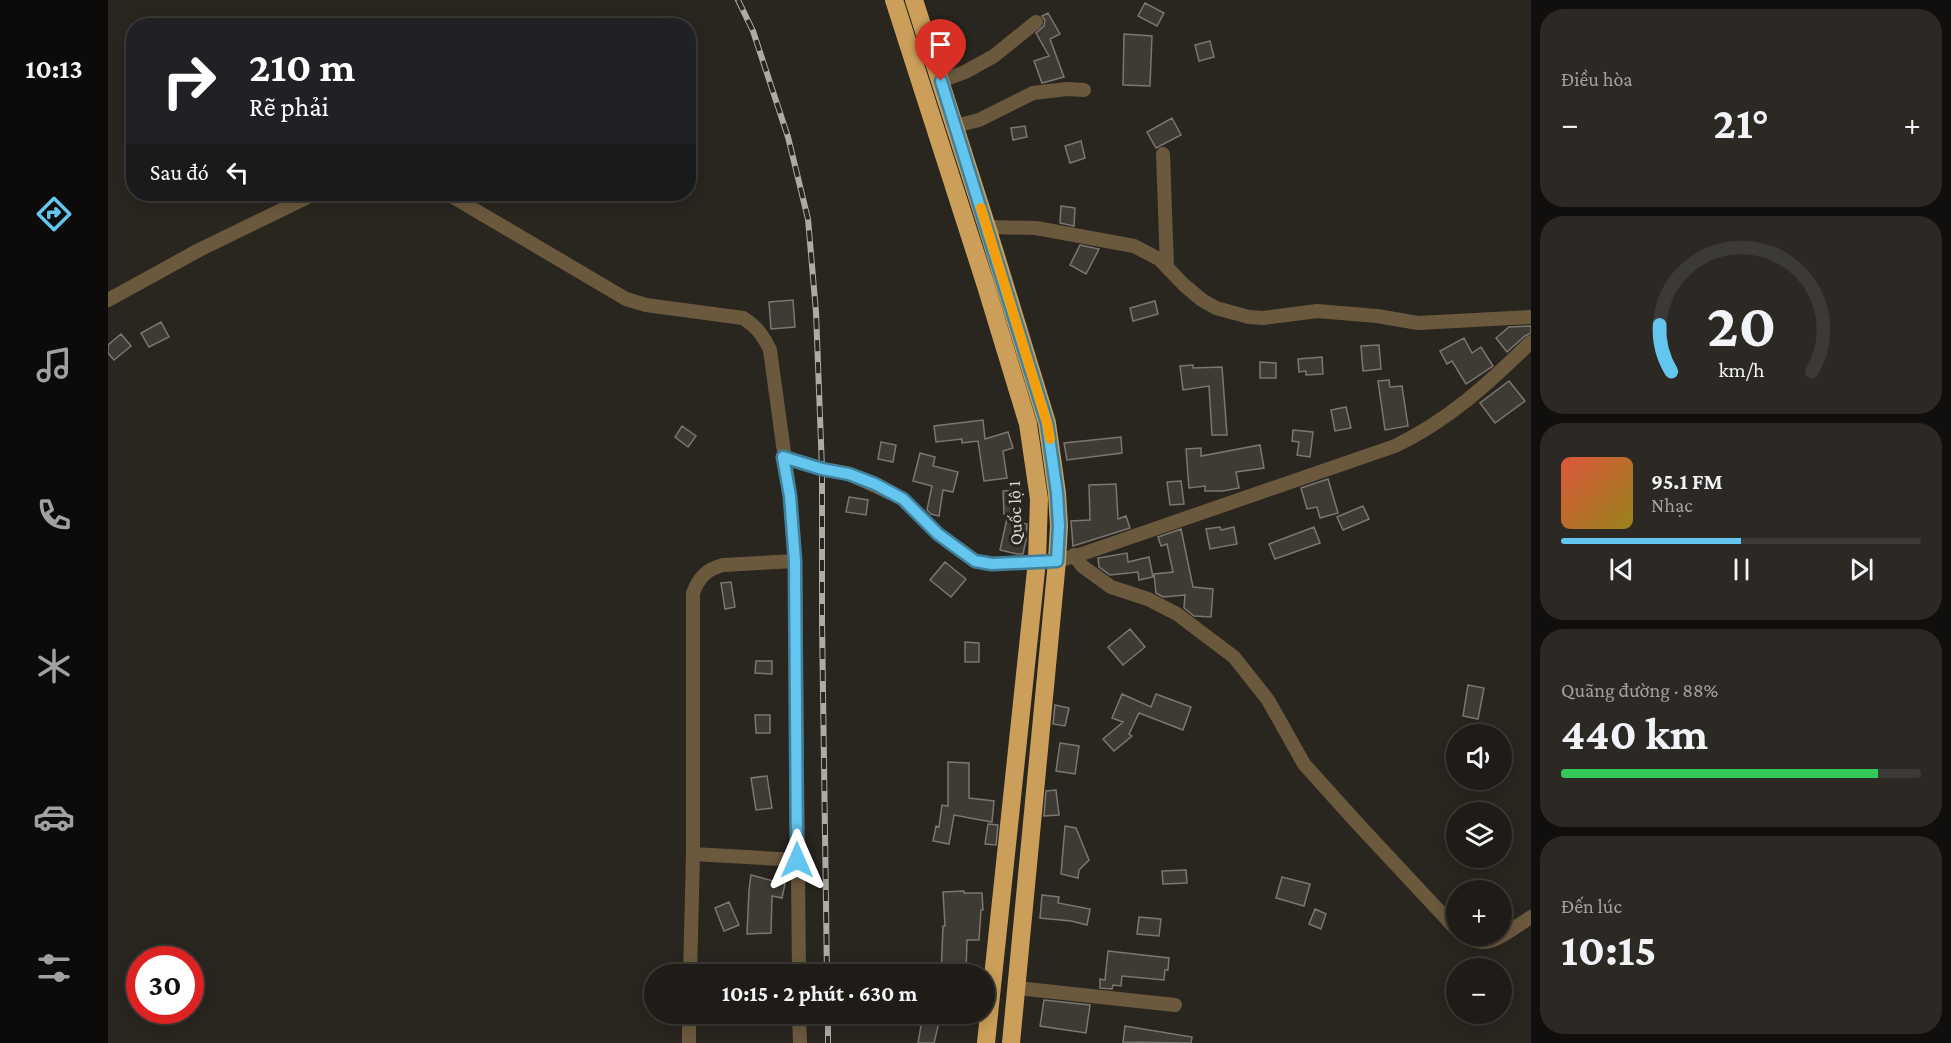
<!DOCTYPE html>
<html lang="vi">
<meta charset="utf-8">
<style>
body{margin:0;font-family:"Crimson Pro",serif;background:#2c2924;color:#f1f3f6;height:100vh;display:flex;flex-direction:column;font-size:22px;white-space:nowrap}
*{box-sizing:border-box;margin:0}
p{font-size:20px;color:#a1a1a1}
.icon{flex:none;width:33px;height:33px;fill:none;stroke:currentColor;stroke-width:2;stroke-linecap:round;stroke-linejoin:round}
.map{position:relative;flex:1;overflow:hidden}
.sheet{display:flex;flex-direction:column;gap:9px;padding:9px;background:#110f0d;width:420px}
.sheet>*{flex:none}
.hud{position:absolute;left:18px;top:18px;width:570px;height:183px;border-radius:24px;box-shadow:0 3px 15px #0003,0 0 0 2px #3c3a36;background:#202124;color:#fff;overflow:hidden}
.buttons{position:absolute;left:1338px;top:724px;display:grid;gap:12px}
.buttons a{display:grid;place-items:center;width:66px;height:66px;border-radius:50%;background:#1f1c17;box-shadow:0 3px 15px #0003,0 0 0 2px #3c3a36;font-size:30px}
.speed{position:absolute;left:18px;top:946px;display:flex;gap:12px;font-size:30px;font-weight:700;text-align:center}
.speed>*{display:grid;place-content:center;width:78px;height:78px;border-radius:50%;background:#1f1c17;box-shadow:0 3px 15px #0003,0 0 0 2px #3c3a36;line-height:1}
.speed .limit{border:9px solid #d22;background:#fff;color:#111}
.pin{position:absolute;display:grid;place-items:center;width:51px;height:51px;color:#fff;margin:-62px -26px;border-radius:50% 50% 50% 0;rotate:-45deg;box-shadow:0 0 6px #0007}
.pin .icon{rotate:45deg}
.me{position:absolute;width:66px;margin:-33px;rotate:0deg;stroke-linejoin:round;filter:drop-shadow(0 0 4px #0008)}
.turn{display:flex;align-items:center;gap:21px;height:126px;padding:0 24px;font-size:27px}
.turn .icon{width:78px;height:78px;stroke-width:2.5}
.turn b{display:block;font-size:42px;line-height:51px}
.then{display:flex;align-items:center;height:57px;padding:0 24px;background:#0003;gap:12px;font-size:22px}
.big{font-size:45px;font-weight:700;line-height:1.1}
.sheet .widget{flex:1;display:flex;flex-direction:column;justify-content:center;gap:9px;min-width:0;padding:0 21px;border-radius:24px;background:#2c2924}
.sheet .dial{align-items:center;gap:0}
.dial svg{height:156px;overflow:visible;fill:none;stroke:#3c3a36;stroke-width:7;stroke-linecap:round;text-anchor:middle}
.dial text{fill:#f1f3f6;stroke:none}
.song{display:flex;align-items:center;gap:18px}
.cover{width:72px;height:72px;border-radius:9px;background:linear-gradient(135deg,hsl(10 70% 55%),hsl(50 70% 35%))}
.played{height:6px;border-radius:3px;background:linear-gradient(90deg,#64c5ee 50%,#3c3a36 50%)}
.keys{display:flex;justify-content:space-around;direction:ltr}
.heat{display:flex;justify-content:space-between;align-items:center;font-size:33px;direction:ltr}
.charge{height:9px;border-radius:4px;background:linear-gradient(90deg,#34c759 88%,#3c3a36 0)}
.trip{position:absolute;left:536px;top:964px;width:351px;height:60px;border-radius:30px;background:#1f1c17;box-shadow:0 3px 15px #0003,0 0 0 2px #3c3a36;font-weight:700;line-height:60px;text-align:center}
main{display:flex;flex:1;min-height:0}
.dock{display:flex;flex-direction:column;width:108px;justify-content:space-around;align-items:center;background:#0c0b09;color:#a1a1a1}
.dock .icon{width:42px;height:42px}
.dock .active{color:#64c5ee}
.dock b{font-size:27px;color:#f1f3f6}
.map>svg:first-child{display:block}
.building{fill:#3e3a34;stroke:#7b7770;stroke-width:1.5}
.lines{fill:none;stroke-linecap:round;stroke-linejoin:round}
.street{stroke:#6b593e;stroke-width:14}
.highway{stroke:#cb9f59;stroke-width:18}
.rail-casing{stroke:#aeaba6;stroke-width:6}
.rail{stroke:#29251f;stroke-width:4;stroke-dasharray:11;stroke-linecap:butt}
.route-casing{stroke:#41809b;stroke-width:15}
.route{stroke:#64c5ee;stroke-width:10}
.slow{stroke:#f59e0b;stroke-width:10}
.labels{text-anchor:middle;stroke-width:6;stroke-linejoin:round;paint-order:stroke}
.street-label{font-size:18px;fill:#dcd9d5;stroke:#29251f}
</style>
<main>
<nav class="dock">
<b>10:13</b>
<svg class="icon active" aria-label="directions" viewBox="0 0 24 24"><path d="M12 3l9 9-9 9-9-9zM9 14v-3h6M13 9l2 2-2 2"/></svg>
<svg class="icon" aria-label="music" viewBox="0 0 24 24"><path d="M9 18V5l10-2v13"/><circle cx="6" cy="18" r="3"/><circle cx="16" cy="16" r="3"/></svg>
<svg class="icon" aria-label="phone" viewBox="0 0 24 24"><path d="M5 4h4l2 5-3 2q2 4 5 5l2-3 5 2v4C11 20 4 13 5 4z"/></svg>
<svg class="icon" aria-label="climate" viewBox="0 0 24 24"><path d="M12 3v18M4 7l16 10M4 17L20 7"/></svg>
<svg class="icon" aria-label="car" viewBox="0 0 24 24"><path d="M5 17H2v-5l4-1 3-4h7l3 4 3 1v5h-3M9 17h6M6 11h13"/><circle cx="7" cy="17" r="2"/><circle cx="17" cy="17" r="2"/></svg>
<svg class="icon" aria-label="filters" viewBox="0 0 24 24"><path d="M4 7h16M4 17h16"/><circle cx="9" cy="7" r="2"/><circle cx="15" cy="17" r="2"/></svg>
</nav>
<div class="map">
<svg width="1423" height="1043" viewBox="0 0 1423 1043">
<rect width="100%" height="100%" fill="#29251f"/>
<path class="building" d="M1037 3 1056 13 1049 26 1030 16Z
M940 13 952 34 942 39 956 77 934 83 926 61 941 56 928 33 936 26 937 20 934 16Z
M1016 34 1044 36 1042 86 1015 85Z
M1102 41 1106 57 1091 61 1087 45Z
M1064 118 1073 135 1048 148 1039 132Z
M917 126 919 137 905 140 903 128Z
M973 141 977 158 962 163 957 146Z
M953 206 967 208 966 226 952 223Z
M972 245 991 249 978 274 962 265Z
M685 300 687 327 663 329 661 302Z
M1047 301 1050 314 1025 321 1022 308Z
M53 322 61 337 41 347 33 333Z
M1423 326V333L1417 336 1399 352 1388 338 1401 327Z
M13 334 23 346 6 360 0 353V345Z
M1356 338 1364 353 1373 347 1385 366 1358 384 1344 361 1339 364 1332 351Z
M1271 345 1273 369 1255 371 1253 346Z
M1214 357 1215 374 1198 375V371L1191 372 1190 359Z
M1152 362 1168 363V378H1152Z
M1085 365V368L1114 367 1119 435H1104L1101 386 1075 390 1072 366Z
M1281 380 1282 387 1294 386 1300 426 1277 430 1270 381Z
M1401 381 1417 401 1387 423 1372 403Z
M1238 407 1243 428 1227 431 1223 410Z
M875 420 877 439 900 432 905 448 895 451 899 478 876 481 870 441 854 443V439L828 442 826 426Z
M574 426 588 436 580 447 567 437Z
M1185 430 1205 432 1202 457 1189 455 1191 442 1184 441Z
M1013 437 1014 453 959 460 956 443Z
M773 442 788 445 785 462 770 459Z
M1152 445 1156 468 1128 472 1131 488 1115 491H1097V486L1081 488 1078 449 1093 448V456Z
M812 453 827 457 825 466 850 472 845 492 835 490 831 516 823 514 819 510 824 486 805 481Z
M1220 479 1230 513 1212 518 1209 507 1199 509 1193 488Z
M1073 481 1076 504 1062 505 1059 482Z
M1008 484 1010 519 1018 516 1022 528 965 546 963 521 982 520 981 485Z
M913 490 914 523 919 524 918 540 915 554H909L892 550 900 514H896L895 491Z
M741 497 760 500 758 515 738 512Z
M1255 506 1261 519 1235 530 1229 517Z
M1112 527 1113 530 1126 527 1129 544 1102 549 1098 529Z
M1206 527 1212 543 1167 559 1161 544Z
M1073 529 1085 587 1105 589 1103 617 1086 616 1076 608 1077 595 1055 597 1048 593 1046 574 1065 572 1059 544 1053 546 1050 537Z
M1019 553 1020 562 1041 557 1045 577 1031 580 1030 572 1002 575 991 567 990 558Z
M837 562 858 579 843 597 822 580Z
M623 582 627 607 617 609 613 583Z
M1022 629 1037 647 1015 665 1000 647Z
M857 642 871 643V662H857Z
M648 661H664V674L647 673Z
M1360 685 1376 688 1370 719 1355 716Z
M1014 694 1043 707 1048 694 1083 707 1075 730 1031 713 1021 734 1024 736 1006 751 995 739 1015 722 1004 718Z
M947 705 961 708 957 726 945 724Z
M647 715H662V733H648Z
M952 743 971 746 967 774 948 771Z
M840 762 861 763V798L886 801 884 822 846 815 841 844 825 841 828 826 831 827 834 805 840 806Z
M659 776 664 808 648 810 643 778Z
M948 790 951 815 936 816 938 791Z
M880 824 890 825 888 845 877 844Z
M957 826 968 828 981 860 971 870 970 878 953 874Z
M1078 870 1079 883 1055 884 1054 871Z
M643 875 677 884 674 898 664 896 663 933 639 934 641 890Z
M1174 877 1202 884 1196 906 1168 898Z
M856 891V893H874L875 910H873L871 940H859L858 975H833L835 926H837L835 892Z
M934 895 951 897 950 903 982 909 979 925 963 921 932 918Z
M621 902 631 925 616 931 607 908Z
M1207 909 1218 914 1213 929 1201 924Z
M1031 917 1053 919 1051 936 1029 934Z
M1000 951 1061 958 1060 970H1057L1056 980 1014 976 1013 986 1005 985 1004 989 992 988V979L997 980Z
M936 1000 982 1005 978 1033 932 1026Z
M815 1014H833L826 1043H810Z
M1017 1026 1084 1037 1083 1043 1015 1042Z"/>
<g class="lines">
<path class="street" d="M833 81 857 72 886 56 928 22
M847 126 871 120 925 93 959 89 976 90
M1055 154 1059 266
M340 194 518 299 538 305 635 318C648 326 655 335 662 350L682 496 687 561 691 975
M879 227 928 228 1026 246 1051 259 1076 285 1094 300 1108 308 1141 317 1155 318 1209 311 1269 316 1310 323 1423 317
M0 300 91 250 206 194
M675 457 714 469 741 474 795 499 830 534 867 561 884 564 949 561 974 554 1287 446C1341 420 1380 384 1423 342
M966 555 974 566 1003 587 1040 599 1069 614 1126 657 1160 700 1196 764 1250 824 1348 929
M585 854 689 860
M1357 936C1369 944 1381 944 1393 936
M1394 936 1423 917
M582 975 585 854V593C591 577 599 569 615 565L687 561
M909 988 1067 1005
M691 1014 692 1043
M581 1043V1014"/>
<path class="highway" d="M786 0 878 286 920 424 931 499 929 561 878 1043
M806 0 879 227 939 423 949 493 951 526 949 561 903 1043"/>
<g class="rail-casing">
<path id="rail" d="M630 0 645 31 680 137 700 219 708 312 714 469V621L719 975
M720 1014V1043"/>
</g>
<use href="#rail" class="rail"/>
</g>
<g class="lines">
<g class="route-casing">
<path id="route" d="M689 860 687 561 682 496 675 457 714 469 741 474 767 484 795 499 830 534 867 561 884 564 949 561 951 526 949 493 939 423 833 81"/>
</g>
<use href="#route" class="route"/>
<path class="slow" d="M873 208 939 423 942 439"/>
</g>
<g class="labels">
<g class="street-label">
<text transform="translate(907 513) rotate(-92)" y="6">Quốc lộ 1</text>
</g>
</g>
</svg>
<div class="buttons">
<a><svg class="icon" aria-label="sound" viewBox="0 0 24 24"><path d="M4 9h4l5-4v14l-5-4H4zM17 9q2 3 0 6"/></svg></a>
<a><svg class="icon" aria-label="layers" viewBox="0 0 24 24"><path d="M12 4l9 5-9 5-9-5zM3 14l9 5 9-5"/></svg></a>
<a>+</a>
<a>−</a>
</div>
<div class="speed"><div class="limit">30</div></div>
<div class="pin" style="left:833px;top:81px;background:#d93025"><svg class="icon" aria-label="arrive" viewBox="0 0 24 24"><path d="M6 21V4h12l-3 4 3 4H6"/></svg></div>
<svg class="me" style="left:689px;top:860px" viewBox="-20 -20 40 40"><path d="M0-17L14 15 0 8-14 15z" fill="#64c5ee" stroke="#fff" stroke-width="4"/></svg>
<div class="trip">10:15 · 2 phút · 630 m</div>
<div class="hud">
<div class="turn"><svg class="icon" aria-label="right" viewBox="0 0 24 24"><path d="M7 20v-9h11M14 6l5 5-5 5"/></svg><div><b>210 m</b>Rẽ phải</div></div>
<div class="then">Sau đó<svg class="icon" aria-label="left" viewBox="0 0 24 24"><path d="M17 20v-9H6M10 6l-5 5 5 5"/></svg></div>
</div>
</div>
<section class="sheet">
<div class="widget"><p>Điều hòa</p>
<div class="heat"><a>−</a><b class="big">21°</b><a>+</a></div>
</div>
<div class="widget dial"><svg viewBox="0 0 100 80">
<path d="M14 69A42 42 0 1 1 86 69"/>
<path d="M14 69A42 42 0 0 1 8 45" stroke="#64c5ee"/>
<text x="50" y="56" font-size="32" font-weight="700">20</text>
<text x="50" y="72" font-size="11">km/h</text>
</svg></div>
<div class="widget">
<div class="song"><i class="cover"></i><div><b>95.1 FM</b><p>Nhạc</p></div></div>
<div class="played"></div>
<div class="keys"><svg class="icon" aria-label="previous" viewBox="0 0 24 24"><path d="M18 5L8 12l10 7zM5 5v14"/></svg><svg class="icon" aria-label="pause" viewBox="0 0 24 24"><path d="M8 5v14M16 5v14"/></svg><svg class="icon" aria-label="next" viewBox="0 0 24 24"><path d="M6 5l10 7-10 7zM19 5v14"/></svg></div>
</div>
<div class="widget"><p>Quãng đường · 88%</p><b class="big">440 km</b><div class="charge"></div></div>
<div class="widget"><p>Đến lúc</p><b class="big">10:15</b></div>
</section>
</main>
